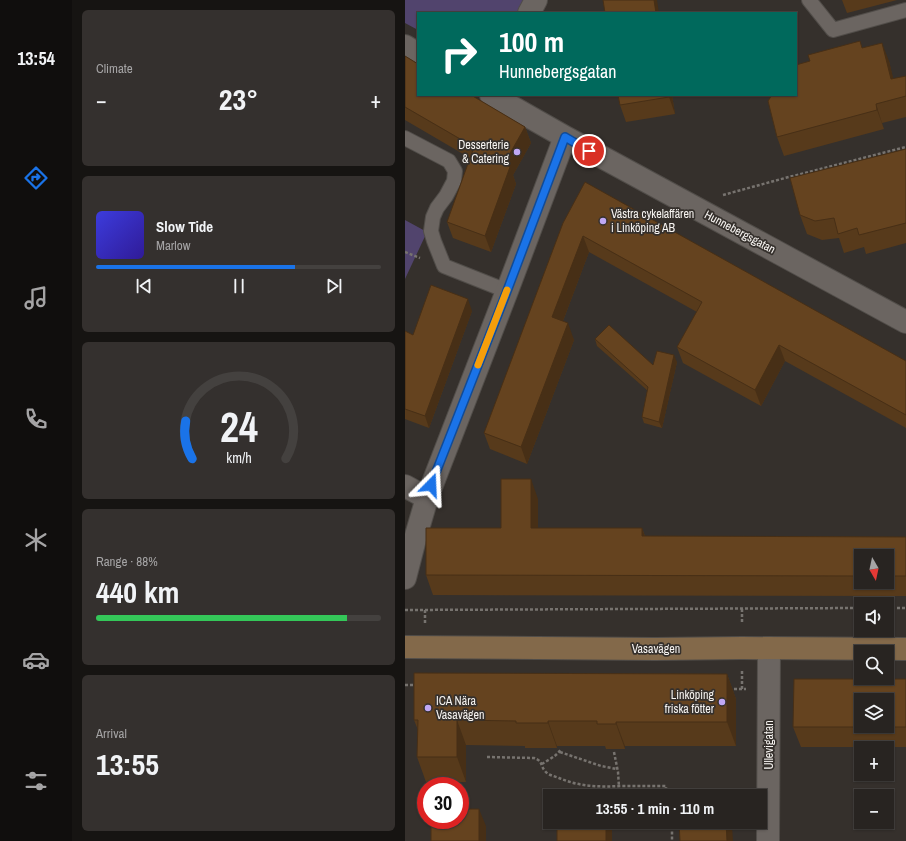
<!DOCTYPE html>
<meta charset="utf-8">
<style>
body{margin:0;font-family:"Archivo Narrow",sans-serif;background:#34302e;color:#f1f3f6;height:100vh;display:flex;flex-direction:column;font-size:15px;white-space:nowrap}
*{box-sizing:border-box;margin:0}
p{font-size:13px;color:#a5a4a5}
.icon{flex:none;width:22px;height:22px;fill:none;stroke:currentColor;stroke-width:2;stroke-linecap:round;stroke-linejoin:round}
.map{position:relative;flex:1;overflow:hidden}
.drawer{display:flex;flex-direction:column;gap:10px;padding:10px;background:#161412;width:333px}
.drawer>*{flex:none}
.banner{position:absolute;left:12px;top:12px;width:380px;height:84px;border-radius:0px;box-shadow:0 1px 3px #0004,0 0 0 1px #44413f;background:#00695c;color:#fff;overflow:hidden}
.needle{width:26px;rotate:171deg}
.buttons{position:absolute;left:449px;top:549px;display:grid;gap:8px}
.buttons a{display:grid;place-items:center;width:40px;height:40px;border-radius:0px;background:#282421;box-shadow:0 1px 3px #0004,0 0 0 1px #44413f;font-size:20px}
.speed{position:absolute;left:12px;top:777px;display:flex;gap:8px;font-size:20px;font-weight:700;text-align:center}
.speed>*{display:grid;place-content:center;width:52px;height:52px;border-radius:50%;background:#282421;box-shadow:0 1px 3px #0004,0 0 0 1px #44413f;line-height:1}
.speed .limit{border:6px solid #d22;background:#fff;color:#111}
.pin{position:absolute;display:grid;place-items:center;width:34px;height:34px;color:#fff;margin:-17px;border:2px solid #fff;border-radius:50%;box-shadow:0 1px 4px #0007}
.me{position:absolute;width:44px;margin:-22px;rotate:21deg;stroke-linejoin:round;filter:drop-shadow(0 0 3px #0008)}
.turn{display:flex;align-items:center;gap:14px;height:84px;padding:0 16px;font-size:18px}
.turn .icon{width:52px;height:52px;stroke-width:2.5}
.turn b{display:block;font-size:28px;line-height:34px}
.big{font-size:30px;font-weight:800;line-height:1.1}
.drawer .widget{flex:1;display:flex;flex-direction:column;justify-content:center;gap:6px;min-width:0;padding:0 14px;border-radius:6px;background:#34302e}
.drawer .dial{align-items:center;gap:0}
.dial svg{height:104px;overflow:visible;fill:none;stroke:#44413f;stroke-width:7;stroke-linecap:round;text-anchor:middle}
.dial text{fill:#f1f3f6;stroke:none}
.song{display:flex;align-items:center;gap:12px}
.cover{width:48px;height:48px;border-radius:6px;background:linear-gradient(135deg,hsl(240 70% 55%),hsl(250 70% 35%))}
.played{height:4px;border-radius:2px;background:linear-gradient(90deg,#1a73e8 70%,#44413f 70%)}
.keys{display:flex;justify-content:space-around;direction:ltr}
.heat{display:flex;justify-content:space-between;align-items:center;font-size:22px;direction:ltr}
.charge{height:6px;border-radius:3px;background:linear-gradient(90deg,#34c759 88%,#44413f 0)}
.trip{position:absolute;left:138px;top:789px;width:224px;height:40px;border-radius:0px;background:#282421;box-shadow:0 1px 3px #0004,0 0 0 1px #44413f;font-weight:800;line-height:40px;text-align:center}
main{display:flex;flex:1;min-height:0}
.menu{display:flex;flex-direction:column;width:72px;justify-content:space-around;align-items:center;background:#100e0d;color:#a5a4a5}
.menu .icon{width:28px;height:28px}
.menu .selected{color:#1a73e8}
.menu b{font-size:18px;color:#f1f3f6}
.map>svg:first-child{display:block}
.green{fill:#51446d}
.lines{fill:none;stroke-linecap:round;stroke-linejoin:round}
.lane-casing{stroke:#514d49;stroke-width:16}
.street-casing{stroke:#514d49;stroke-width:24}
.secondary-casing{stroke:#514d49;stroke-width:24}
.path{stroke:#77736f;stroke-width:2.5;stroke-dasharray:3 2;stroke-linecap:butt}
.lane{stroke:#6b6561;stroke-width:14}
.street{stroke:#6b6561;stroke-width:22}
.secondary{stroke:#83694a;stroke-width:22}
.wall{fill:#573a1b;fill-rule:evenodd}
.shaded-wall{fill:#472f16}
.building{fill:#65431f;stroke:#472f16;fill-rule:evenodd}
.route-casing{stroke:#114b97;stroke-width:10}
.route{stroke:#1a73e8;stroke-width:7}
.slow{stroke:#f59e0b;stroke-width:7}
.poi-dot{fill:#c0a8f4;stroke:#35302c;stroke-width:1.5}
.labels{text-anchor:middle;stroke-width:3.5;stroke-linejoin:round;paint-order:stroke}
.poi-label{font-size:12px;fill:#f7f4f1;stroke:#35302c;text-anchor:end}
.street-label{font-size:12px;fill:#f7f4f1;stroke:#35302c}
</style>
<main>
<nav class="menu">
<b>13:54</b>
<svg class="icon selected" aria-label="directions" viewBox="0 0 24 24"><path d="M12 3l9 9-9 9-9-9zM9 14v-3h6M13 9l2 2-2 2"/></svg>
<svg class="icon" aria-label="music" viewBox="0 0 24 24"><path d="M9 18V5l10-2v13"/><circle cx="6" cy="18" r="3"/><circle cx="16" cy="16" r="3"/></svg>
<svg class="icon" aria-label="phone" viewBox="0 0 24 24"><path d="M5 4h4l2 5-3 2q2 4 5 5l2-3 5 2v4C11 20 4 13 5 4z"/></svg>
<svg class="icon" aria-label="climate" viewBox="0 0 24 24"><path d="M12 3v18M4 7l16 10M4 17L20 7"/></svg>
<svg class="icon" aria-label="car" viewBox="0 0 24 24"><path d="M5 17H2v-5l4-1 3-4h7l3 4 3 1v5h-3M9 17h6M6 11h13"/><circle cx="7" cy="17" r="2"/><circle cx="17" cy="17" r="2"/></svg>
<svg class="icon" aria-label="filters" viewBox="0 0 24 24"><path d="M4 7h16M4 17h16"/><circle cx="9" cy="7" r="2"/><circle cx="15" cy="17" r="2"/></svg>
</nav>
<section class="drawer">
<div class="widget"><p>Climate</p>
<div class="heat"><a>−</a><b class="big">23°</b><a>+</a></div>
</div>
<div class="widget">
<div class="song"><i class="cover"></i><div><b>Slow Tide</b><p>Marlow</p></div></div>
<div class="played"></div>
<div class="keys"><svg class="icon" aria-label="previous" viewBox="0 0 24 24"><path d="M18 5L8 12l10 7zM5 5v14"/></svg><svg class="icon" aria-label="pause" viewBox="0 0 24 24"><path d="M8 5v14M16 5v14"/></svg><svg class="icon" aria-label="next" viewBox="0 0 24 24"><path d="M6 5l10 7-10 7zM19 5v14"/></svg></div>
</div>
<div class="widget dial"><svg viewBox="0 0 100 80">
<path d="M14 69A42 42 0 1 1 86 69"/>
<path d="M14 69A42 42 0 0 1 9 40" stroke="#1a73e8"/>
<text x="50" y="56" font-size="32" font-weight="700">24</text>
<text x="50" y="72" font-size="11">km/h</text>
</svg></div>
<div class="widget"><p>Range · 88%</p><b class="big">440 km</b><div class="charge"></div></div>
<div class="widget"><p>Arrival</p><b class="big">13:55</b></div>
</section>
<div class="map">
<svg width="501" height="841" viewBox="0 0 501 841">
<rect width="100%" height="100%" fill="#35302c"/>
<path class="green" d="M0 0H119L113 13H13V30L0 23Z
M0 220 22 232 0 279Z"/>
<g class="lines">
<g class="lane-casing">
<path id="lane" d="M404 0 428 30 501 10
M0 138 44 161 50 171 49 181 41 196 32 208 28 217 26 231 29 241 39 266 102 291"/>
</g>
<g class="street-casing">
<path id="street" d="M124 13 131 0
M0 46 13 54
M86 95 160 137 501 322
M0 486 22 498
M0 578 10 539 22 498 102 291 160 137
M363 841 364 648"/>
</g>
<g class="secondary-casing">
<path id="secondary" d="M0 647 250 649 337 648 501 649"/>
</g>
<path class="path" d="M318 195 380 178 501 147
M0 252 15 258
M482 608H501
M337 609V624
M0 610 456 608
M20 610V623
M337 671V689
M0 685H11
M324 689H341
M155 752 196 766 212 769
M209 752 213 772 214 787
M82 757 129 758C138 761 135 765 140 771 143 775 149 776 154 778 175 787 195 787 217 786 232 786 246 786 261 786V796
M137 764C143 760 152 756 156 749
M265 822 267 827V841"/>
<use href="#lane" class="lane"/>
<use href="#street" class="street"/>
<use href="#secondary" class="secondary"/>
</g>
<path class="wall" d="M437 0H492L442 13Z
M457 48 484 61 488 79 501 76V117L477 123 479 129 379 156 372 137Z
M0 56 120 127 126 143 108 175 111 184 86 252 48 238 42 222 65 158 0 120Z
M213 95H267L270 114 221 122 215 105Z
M501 149V243L461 254 459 247 439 253 434 238 417 240 402 234 395 215Z
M158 223 501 361V428L380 361 356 406 278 363 272 347 292 312 184 252 158 321 169 340 122 464 85 449 79 433Z
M67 311 24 428 0 419V331L8 335Z
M190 339 248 365 272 362 257 428 239 423 237 417 243 391 192 346Z
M133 499V528H237L240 536 501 537V596L28 595 21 575 96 528ZM456 556H482V582H456Z
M322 674 331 699V746H220V749H201L200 746H152V748H120V746L61 745V782H21L12 757 13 730 9 720Z
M501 679V747H396L388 727Z"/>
<path class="shaded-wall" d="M249 0H252L254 13H251Z
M477 43 484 61 493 98 486 79Z
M264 95H267L270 114 264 97Z
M471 104 477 123 479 129 472 110Z
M120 127 126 143 108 175 111 184 86 252 80 236 99 164Z
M178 236 184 252 153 334 147 317Z
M63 299 67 311 24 428 20 416Z
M163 323 169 340 122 464 116 447Z
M374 345 380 361 356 406 350 390Z
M269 355 272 362 257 428 254 422Z
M126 479 133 499V548L126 528Z
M237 528 244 548 237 536Z
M322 674 331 699V746L322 722Z
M52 720 61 745V782L52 757Z
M143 721 152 746V748L143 723Z
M211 722 220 746V749L211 724Z
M74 809 81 826V841H74Z
M201 822H206L207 827V841H201Z
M321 822H326L327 827 328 841H322Z"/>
<path class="building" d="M198 0H249L251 13H200Z
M455 41 457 48 477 43 486 79 501 76V96L471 104 472 110 372 137 363 101 367 95H391V65L405 61 403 55Z
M0 56 13 64V95H66L120 127 99 164 105 167 80 236 42 222 69 147 0 107Z
M213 95H264V97L215 105Z
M501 149V223L454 235 452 228 433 234 429 218 410 221 395 215 385 178Z
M180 182 501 361V415L374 345 350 390 272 347 297 302 178 236 147 317 163 323 116 447 79 433 158 223Z
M26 285 63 299 20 416 0 409V331L8 335Z
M204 325 248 365 252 351 269 355 254 422 237 417 243 387 190 339Z
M96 479H126V528H237V536L501 537V576H482V556H456V576L21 575V528H96Z
M9 673 322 674V722H211V724H192V721H143V723H111V721L52 720V757H12L13 720H9Z
M389 679H501V727H388ZM456 700H482V726H456Z
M55 809H74V841H26V820H55Z
M152 822H201V841H152Z
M274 822H321L322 841H275Z"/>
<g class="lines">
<g class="route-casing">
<path id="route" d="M26 485 102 291 160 137 184 151"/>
</g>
<use href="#route" class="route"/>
<path class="slow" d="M73 365 102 290"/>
</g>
<g class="poi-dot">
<circle cx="112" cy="152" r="4"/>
<circle cx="198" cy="221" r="4"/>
<circle cx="317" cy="702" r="4"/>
<circle cx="23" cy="708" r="4"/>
</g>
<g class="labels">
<g class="poi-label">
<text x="104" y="149">Desserterie<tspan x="104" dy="14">&amp; Catering</tspan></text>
<text x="206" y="218" text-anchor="start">Västra cykelaffären<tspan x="206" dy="14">i Linköping AB</tspan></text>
<text x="309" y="699">Linköping<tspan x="309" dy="14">friska fötter</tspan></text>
<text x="31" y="705" text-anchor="start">ICA Nära<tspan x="31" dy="14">Vasavägen</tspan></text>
</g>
<g class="street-label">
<text transform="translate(335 232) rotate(28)" y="4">Hunnebergsgatan</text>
<text x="251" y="653">Vasavägen</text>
<text transform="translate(364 745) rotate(-90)" y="4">Ullevigatan</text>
</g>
</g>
</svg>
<div class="buttons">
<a><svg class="needle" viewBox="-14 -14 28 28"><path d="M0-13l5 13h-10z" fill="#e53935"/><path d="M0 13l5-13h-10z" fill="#a5a4a5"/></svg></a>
<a><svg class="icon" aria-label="sound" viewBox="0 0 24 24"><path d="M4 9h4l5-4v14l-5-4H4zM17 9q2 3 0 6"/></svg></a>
<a><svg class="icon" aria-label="search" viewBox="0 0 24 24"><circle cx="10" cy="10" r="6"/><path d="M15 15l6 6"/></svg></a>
<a><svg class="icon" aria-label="layers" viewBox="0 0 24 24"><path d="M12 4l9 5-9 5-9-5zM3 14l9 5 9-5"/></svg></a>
<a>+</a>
<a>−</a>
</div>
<div class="speed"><div class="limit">30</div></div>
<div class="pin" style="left:184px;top:151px;background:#d93025"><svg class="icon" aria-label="arrive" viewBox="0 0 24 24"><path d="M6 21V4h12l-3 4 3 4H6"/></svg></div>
<svg class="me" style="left:26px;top:485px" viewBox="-20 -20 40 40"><path d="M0-17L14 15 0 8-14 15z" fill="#1a73e8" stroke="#fff" stroke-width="4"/></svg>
<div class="trip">13:55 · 1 min · 110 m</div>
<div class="banner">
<div class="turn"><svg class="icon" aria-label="right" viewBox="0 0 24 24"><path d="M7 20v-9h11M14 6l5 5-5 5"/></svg><div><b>100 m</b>Hunnebergsgatan</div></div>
</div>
</div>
</main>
